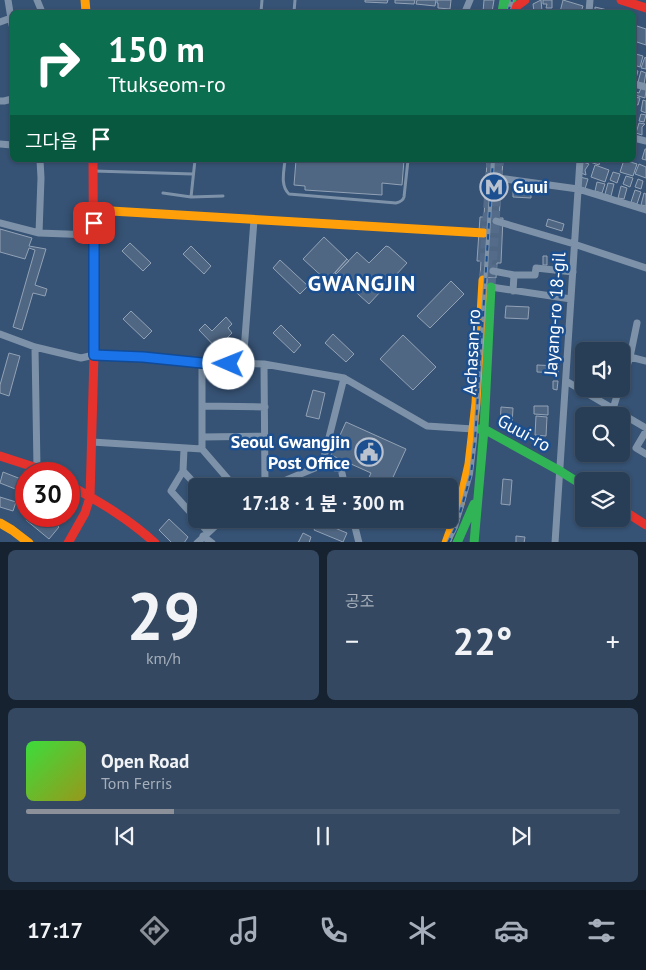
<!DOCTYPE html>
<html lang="ko">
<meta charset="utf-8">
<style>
body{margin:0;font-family:"PT Sans","Noto Sans KR",sans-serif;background:#344961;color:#f1f3f6;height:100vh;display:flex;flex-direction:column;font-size:19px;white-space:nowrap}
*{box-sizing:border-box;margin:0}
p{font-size:16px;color:#a5aeba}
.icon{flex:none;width:28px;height:28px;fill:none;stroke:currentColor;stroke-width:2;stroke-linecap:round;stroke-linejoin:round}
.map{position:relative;height:542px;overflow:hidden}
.side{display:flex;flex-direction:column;gap:8px;padding:8px;background:#162230;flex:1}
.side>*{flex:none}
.top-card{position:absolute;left:10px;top:10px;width:626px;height:152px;border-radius:8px;box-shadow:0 1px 4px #0004,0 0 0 1px #44576d;background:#0b6e4f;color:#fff;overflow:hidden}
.tools{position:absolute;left:575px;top:342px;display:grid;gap:10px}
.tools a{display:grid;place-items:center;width:55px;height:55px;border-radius:8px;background:#283e57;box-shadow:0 1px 4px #0004,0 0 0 1px #44576d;font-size:25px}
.speed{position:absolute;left:15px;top:462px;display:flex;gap:10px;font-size:25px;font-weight:700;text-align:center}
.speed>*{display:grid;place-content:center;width:65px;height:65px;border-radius:50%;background:#283e57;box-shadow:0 1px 4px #0004,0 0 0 1px #44576d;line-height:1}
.speed .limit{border:8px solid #d22;background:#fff;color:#111}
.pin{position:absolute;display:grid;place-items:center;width:42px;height:42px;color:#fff;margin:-21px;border-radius:10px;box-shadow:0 2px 8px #0006}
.me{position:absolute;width:55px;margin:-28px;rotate:271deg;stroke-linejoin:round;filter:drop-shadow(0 0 4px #0008)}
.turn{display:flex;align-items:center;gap:18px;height:105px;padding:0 15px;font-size:22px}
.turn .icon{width:65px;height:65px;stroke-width:2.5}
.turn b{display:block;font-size:35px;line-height:42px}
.then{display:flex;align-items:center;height:48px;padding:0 15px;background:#0003;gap:10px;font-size:19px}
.big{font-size:38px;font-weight:700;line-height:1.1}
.side .tile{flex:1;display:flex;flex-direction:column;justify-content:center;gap:8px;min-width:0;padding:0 18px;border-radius:8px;background:#344961}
.side .dial{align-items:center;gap:0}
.dial b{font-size:65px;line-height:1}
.song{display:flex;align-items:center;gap:15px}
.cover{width:60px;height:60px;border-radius:8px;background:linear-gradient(135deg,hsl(120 70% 55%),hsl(60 70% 35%))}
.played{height:5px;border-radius:2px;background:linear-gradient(90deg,#8c9099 25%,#44576d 25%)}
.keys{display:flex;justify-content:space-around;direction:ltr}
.heat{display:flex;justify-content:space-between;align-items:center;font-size:28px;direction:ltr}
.side .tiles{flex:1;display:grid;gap:8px;grid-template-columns:1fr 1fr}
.tile:last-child{grid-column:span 2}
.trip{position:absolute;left:188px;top:478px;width:270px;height:50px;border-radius:8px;background:#283e57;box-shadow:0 1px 4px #0004,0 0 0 1px #44576d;font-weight:700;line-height:50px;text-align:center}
.dock{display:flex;height:80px;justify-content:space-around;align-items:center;background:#101923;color:#a5aeba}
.dock .icon{width:35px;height:35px}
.dock .current{color:#8c9099}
.dock b{font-size:22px;color:#f1f3f6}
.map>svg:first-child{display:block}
.building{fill:#506783;stroke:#92a2b6}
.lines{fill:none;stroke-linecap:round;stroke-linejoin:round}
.secondary-tunnel{stroke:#546c89;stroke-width:9;stroke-dasharray:9 4.5;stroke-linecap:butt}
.lane{stroke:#7d92a8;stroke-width:3}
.street{stroke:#7d92a8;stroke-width:7}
.fast{stroke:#30b455;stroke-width:9}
.slow{stroke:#ff9f0a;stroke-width:9}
.jam{stroke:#e5322d;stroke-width:9}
.rail-casing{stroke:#7e92a7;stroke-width:4}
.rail{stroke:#1b4f8f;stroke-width:2;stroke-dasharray:5.5;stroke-linecap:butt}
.route-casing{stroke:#114b97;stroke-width:12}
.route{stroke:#1a73e8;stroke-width:9}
.labels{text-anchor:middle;stroke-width:5;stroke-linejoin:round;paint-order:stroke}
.poi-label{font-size:18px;font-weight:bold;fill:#fff;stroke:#1b4f8f;text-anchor:start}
.street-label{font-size:18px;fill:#fff;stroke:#1b4f8f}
.district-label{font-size:22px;font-weight:bold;letter-spacing:1px;fill:#fff;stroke:#1b4f8f}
</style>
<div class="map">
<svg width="646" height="543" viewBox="0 0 646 543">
<rect width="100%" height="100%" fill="#365274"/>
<path class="building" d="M365 0H388L387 3 365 2Z
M395 0H415L414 4 395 3Z
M417 0H436L435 6 416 4Z
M437 0H451L450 9 438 8V3H437Z
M484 0H494L492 12H483Z
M541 0 542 11 534 12 533 4Z
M543 0H552V8H546L547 4H543Z
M563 0 583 6 581 12H560Z
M595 7 616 12H595Z
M634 25 646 29V45L634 41Z
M636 54 643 56 640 67 634 65Z
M645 57 646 58V69L641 68Z
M634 70 638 71 635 82 634 81Z
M641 71 646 73 644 84 638 82Z
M641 88 646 90 645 98 635 95 636 92 639 93Z
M634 97 640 98 638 105 634 104Z
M643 100 646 101V113L641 111Z
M641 114 646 115 644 122 639 121Z
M639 123 645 124 642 127V135L636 133Z
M645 149H646V160L642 159Z
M296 160H404L402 185 382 183V195L305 190V186L294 185Z
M487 160H503L499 218H503L501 263H497L496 278 480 277 481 261H477L480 217H484Z
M584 160H600L599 165Z
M624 160 637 164 633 176 620 172Z
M583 162 589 164 585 170 586 175 581 173Z
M639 164 646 167V178L635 174Z
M595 165 609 170 605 182 591 177Z
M613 172 620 174 617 183 610 180Z
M626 176 633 178 630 187 623 184Z
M580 177 588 179 585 189 580 186Z
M638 179 643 181 641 189 635 187Z
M597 182 605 184 602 193 595 191Z
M608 183 614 184 611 196 605 194Z
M621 186 627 188 624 199 618 198Z
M513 188 531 189V198L513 197Z
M635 190 641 192 637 204 631 202Z
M644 193 646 194V206L641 205Z
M548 219 564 224 562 231 546 226Z
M0 229 32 238 29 246 46 249 35 285 47 289 45 296 33 293 22 330 13 327 35 250 29 248 25 259 0 252Z
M324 237 347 259 327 281 303 259Z
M130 243 151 263 143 271 122 251Z
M191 246 211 266 204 274 183 254Z
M386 246 389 247 407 263 369 304 336 274 357 252 369 263Z
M543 256H547V265H543Z
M347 259 349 261 336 274 335 273Z
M280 260 308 286 300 294 273 268Z
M451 281 464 294 430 328 417 316Z
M506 306 529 307 528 319 505 318Z
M131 311 152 331 144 339 123 319Z
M226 317 232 324 228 328 232 333 223 342 231 350 224 356 199 330 205 324 212 331Z
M281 325 301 345 294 353 273 333Z
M333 334 354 354 346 362 325 343Z
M403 335 436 367 413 390 380 359Z
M9 353 20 356 9 396 0 393V385Z
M537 365 559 366 558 373 537 372Z
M553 381H558L557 390 553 389Z
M313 390 325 393 319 419 306 416Z
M534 406H548V415L534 414Z
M501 407 513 408 512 425H500Z
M536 416 547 417 546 436 535 435Z
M346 422 406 449 389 486H365L371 473 331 455Z
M3 472 26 481V484L23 492 0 483Z
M503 479 512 480 510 505 501 504Z
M0 497 16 502 13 511 0 507Z
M69 503 74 506 69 516Z
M29 516H46L59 527 49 539 26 520Z
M169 519 188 537 184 543H172L159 530Z
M285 519H303L300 525Z
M318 521 347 533 343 542 314 530Z
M303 533 311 537 309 543H298Z
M516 536 525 537 524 543H516Z"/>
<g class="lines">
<path class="secondary-tunnel" d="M484 262 491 160
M483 280 489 256
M491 287 499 160"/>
<path class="lane" d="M261 12 262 0
M294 12 295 0
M285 160C284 171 280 186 289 194L396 203C400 202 403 201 404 197L408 160
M94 171 193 174
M163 193 191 197 223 196
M191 197 195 160"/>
<path class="street" d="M8 0 12 25
M37 0 42 12
M465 12 470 0
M589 12 590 0
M0 22 11 18
M634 84 646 87
M0 101H4L12 99
M634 138 646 141
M0 144 12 145
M498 178 578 189 646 210
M496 221 574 244 646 268
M0 223 39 233 93 235
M39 233 41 178 40 160
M493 271 514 275H535L536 268 573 272
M491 287 571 299
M513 291 514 275
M0 334 35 347 81 358 94 355 143 357 202 363 264 364 344 378 427 426 473 429
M35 347 37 468
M630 357 646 361
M243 364 254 220
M264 364 265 486
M566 381 646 428
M621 383 630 357 637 323
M202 406 265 407
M613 409 619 389
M646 431 636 448 646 454
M202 437 265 436
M92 442 202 449 234 486
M184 449 183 471 171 491 208 532
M202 449V363
M322 465 341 469 345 486
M183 471 197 486
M272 486 322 465 344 378
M353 519 359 543
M203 536 212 543
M197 543 223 519
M555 543 580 160"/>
<path class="fast" d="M502 12 504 0
M509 12 512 0
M479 429H484L560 471 584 486
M457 543 474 504
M474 543 484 429 491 287"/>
<path class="slow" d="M85 0 86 12
M94 210 484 233
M0 523 12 530 29 543
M446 543 460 504 469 464 476 403 483 280"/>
<path class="jam" d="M621 0 646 8
M513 9 525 0
M0 456 37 468 48 474
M69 485C100 502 129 519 155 543
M621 509 646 525
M68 543 85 513 90 497 94 355 93 160"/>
<g class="rail-casing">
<path id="rail" d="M508 12 512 0
M448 543 456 527 471 474 475 440 493 160"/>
</g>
<use href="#rail" class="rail"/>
</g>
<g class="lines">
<g class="route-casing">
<path id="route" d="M94 223V355L143 357 202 363 229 364"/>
</g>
<use href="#route" class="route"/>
</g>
<defs>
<g id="metro-ring" transform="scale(1.4375)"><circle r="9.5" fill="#1b4f8f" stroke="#b9c2ce" stroke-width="1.5"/><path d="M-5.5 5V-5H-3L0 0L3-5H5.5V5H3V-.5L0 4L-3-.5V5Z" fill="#b9c2ce"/></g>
<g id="civic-ring" transform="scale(1.4375)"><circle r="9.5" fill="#1b4f8f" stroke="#b9c2ce" stroke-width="1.5"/><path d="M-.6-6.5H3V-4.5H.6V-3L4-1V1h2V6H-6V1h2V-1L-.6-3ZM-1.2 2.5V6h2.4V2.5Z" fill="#b9c2ce"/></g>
</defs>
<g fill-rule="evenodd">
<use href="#metro-ring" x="494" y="187"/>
<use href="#civic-ring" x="369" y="452"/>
</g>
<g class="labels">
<g class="poi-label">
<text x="513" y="193">Guui</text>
<text x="350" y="448" text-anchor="end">Seoul Gwangjin<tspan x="350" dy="21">Post Office</tspan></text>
</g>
<g class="street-label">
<text transform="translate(555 314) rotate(-86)" y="6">Jayang-ro 18-gil</text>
<text transform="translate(472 352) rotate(-87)" y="6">Achasan-ro</text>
<text transform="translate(524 433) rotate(29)" y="6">Guui-ro</text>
</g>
<g class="district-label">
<text x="362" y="291">GWANGJIN</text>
</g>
</g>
</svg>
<div class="tools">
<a><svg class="icon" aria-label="sound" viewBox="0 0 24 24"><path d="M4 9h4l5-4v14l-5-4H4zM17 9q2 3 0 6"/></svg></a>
<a><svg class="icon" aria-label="search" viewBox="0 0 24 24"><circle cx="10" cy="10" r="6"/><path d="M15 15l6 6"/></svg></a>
<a><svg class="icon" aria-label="layers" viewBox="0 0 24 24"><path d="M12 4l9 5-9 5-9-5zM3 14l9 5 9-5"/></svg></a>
</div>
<div class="speed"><div class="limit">30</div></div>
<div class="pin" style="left:94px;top:223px;background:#d93025"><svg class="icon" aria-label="arrive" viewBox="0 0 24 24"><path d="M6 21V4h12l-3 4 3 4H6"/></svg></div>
<svg class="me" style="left:229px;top:364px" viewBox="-20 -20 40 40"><circle r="19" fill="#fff"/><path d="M0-13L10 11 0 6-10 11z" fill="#1a73e8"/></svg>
<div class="trip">17:18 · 1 분 · 300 m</div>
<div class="top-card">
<div class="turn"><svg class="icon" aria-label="right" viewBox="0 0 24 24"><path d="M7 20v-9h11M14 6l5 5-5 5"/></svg><div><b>150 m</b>Ttukseom-ro</div></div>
<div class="then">그다음<svg class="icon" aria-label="arrive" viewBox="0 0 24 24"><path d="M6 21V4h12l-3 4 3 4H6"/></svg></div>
</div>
</div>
<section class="side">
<div class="tiles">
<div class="tile dial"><b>29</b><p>km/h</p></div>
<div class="tile"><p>공조</p>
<div class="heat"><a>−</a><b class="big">22°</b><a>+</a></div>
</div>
<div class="tile">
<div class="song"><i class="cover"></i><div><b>Open Road</b><p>Tom Ferris</p></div></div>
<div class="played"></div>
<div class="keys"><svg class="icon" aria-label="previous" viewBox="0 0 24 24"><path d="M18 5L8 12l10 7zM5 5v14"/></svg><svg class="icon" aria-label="pause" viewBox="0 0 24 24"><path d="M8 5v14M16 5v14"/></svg><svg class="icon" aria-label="next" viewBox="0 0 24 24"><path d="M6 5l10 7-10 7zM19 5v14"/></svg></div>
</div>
</div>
</section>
<nav class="dock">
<b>17:17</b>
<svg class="icon current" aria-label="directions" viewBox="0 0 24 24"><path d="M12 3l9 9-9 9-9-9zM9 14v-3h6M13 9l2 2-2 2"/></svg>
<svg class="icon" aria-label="music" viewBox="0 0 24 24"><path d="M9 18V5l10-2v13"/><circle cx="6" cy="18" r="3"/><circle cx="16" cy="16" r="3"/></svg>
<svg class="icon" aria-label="phone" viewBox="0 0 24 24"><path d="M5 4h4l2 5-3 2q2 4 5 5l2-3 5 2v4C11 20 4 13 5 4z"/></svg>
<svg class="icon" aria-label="climate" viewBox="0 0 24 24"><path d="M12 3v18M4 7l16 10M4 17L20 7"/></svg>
<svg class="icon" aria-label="car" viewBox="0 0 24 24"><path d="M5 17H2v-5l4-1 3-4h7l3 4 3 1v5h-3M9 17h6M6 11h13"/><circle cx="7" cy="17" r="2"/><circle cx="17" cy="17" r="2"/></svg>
<svg class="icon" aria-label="filters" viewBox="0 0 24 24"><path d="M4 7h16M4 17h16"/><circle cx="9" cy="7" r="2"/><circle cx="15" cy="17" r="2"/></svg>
</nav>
